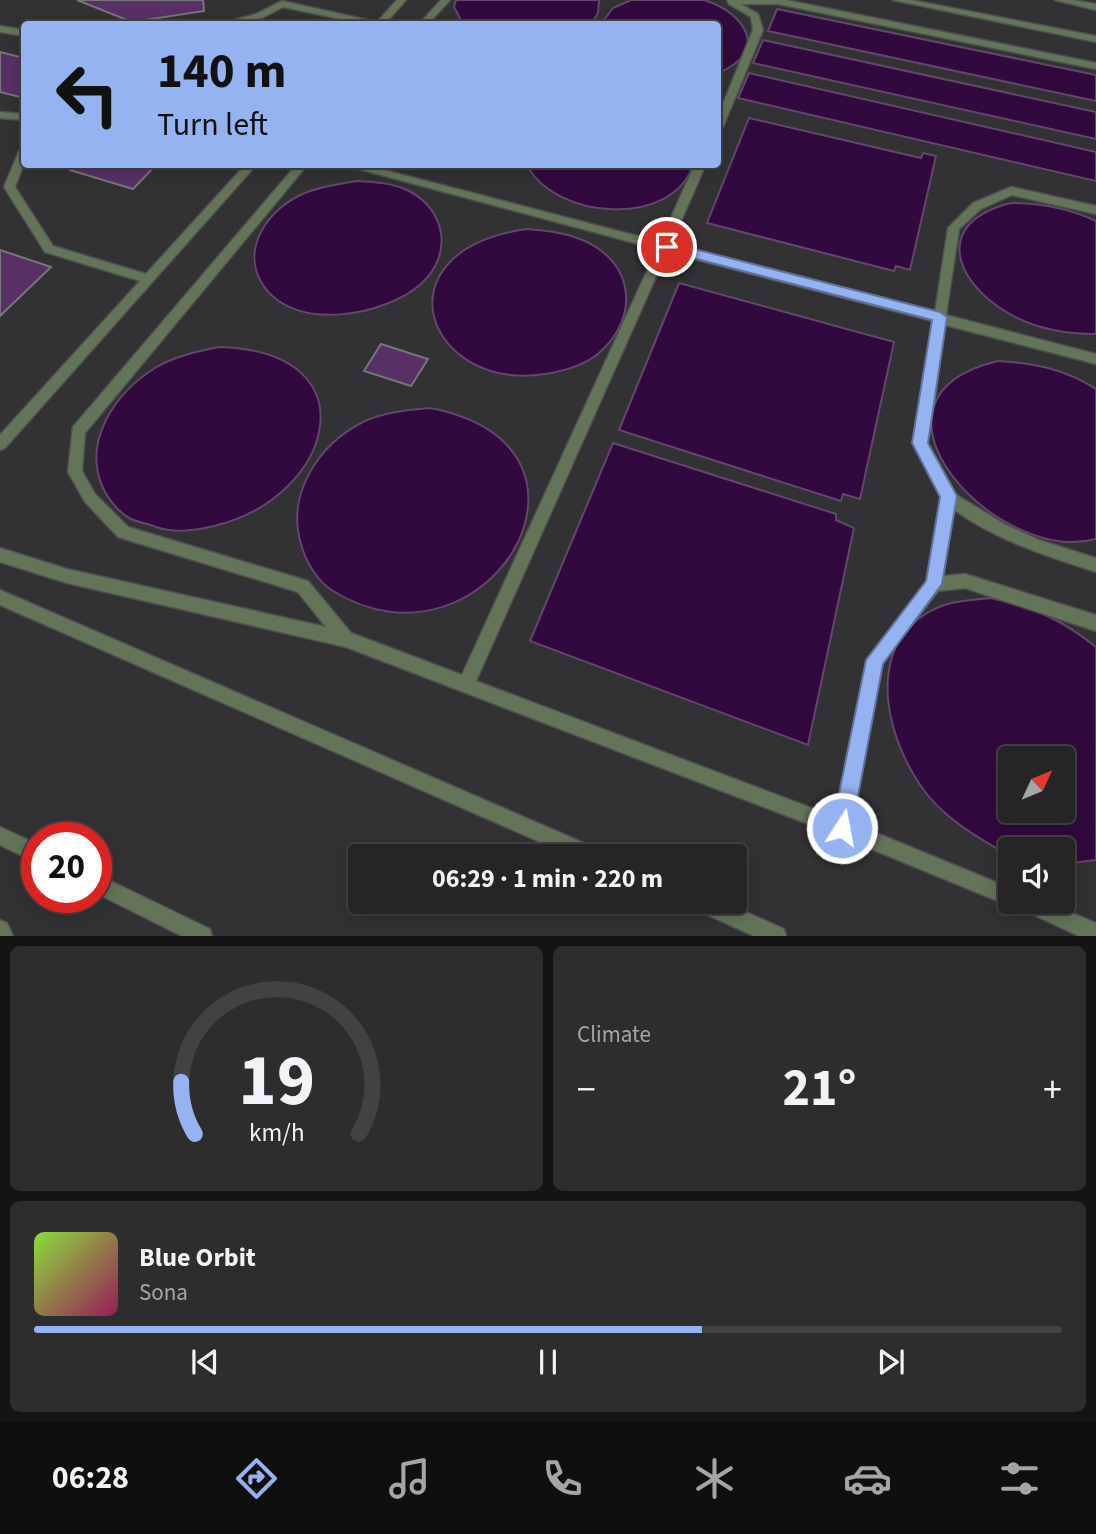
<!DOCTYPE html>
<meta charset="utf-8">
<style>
body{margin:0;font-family:"Source Sans 3",sans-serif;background:#2e2d2e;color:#f1f3f6;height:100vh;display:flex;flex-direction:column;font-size:26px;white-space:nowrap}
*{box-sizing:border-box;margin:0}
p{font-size:23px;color:#a4a5a7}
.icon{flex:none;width:38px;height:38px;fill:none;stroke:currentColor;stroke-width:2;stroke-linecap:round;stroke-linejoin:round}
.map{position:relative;height:936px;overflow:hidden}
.details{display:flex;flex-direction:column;gap:10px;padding:10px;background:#151415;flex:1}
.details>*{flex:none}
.hud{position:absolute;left:21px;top:21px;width:700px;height:147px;border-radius:7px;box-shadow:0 4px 18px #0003,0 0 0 2px #424243;background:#95b2f1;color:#111;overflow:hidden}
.needle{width:46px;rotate:46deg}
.controls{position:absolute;left:998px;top:746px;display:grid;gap:14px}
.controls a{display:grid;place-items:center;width:77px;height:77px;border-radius:7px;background:#262526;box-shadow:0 4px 18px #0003,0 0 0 2px #424243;font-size:35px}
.speed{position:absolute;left:21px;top:822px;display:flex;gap:14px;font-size:35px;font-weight:700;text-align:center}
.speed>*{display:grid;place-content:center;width:91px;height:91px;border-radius:50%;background:#262526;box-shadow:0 4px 18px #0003,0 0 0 2px #424243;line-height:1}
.speed .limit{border:10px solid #d22;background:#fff;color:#111}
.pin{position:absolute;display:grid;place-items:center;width:60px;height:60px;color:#fff;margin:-30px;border:4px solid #fff;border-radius:50%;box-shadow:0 2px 7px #0007}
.me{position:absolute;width:77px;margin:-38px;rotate:11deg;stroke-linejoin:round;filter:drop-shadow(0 0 5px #0008)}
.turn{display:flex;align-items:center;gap:24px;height:147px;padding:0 21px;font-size:32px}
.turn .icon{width:91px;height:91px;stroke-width:2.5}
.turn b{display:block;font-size:49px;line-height:60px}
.big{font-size:52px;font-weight:700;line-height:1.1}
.details .widget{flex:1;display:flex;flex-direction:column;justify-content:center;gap:10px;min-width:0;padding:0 24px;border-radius:10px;background:#2e2d2e}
.details .dial{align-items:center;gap:0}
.dial svg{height:182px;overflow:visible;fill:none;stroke:#424243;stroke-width:7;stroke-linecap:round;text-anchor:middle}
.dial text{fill:#f1f3f6;stroke:none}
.song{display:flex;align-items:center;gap:21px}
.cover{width:84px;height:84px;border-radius:10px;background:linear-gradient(135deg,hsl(90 70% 55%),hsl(330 70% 35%))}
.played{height:7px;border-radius:4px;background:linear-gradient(90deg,#95b2f1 65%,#424243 65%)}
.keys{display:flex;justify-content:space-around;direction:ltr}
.heat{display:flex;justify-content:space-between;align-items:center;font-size:38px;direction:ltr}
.details .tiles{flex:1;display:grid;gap:10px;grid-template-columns:1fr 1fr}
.widget:last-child{grid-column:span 2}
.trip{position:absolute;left:348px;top:844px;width:399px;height:70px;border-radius:7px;background:#262526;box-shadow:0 4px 18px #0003,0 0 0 2px #424243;font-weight:700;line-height:70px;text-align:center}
.tab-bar{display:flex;height:112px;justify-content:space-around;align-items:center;background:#0f0f0f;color:#a4a5a7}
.tab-bar .icon{width:49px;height:49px}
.tab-bar .active{color:#95b2f1}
.tab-bar b{font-size:32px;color:#f1f3f6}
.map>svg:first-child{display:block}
.water{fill:#32093e;stroke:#63466c;stroke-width:2;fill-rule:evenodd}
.building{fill:#583066;stroke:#767577;stroke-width:2}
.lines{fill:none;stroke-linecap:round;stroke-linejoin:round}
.lane-casing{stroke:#4f4f50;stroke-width:3}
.lane{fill:#647459;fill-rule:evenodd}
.route{fill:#95b2f1;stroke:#61749d;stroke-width:2}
</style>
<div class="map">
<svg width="1096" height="936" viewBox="0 0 1096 936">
<rect width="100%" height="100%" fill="#323133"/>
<path class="water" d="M456 0H599V1L598 13 591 24H463L454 7Z
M631 0H704C746 13 770 52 718 73V24H601L613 8Z
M777 9 1096 75V101L768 31Z
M763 40 1096 112V139L753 63Z
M749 73 1096 152V181L738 98Z
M749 118 921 158 923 153 936 156 910 270 896 266 894 271 707 223Z
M527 165H693C672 229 554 219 527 165Z
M357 181C375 182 393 183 409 191 446 210 453 254 422 283 386 316 294 333 263 285 239 248 270 207 305 193 322 186 339 184 357 181Z
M1011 203C1042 203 1068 208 1096 221V334C1066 334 1035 329 1008 313 952 280 934 222 1011 203Z
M527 229C546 231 562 232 580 239 634 260 641 316 599 353 584 366 564 371 545 374 426 392 374 251 527 229Z
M679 283 894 342 860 499 843 494 841 501 619 430Z
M220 347C375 352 333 498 214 526 196 531 173 533 156 527 148 524 138 522 131 519 119 513 108 499 103 488 82 441 115 393 155 368 175 356 198 351 220 347Z
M998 361C1034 363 1065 369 1096 389V539C997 566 841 398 998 361Z
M430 408C631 446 486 685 333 591 317 581 306 562 301 544 286 494 318 445 363 422 384 412 407 410 430 408Z
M613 443 836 514V520L854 528 808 745 530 641Z
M991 598C1035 608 1061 619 1096 647V860L1062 864V849H1010V855L1006 854C977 837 947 820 926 793 889 745 863 655 924 615 944 601 968 600 991 598ZM1010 758H1062V810H1010Z"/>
<path class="building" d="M77 0H203L204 11 132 22Z
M0 52 24 58V98L0 92Z
M71 164H157L133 189 70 170Z
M0 250 51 267 0 316Z
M381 344 428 359 411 386 364 371Z"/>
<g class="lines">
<g class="lane-casing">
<path id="lane" d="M397 0H406L385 24H364L283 7 262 18 234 24H219L256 14 282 1 377 22Z
M441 0H450L428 24H419Z
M727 0H786L1096 63V69L778 4H741L758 14 763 30 723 127 718 130V116L753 30 751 17 729 4Z
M893 0H911L1096 36V42Z
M1055 0H1073L1096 4V10Z
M0 26 24 30V36L0 32Z
M0 112 24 114V120L0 118Z
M24 148V163L15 187 53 246 146 274 246 164H257L5 448 0 450V435L140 281 45 252 4 187 19 151Z
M297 164H308L85 433 82 471 95 494 128 527 308 581 351 633 462 675 657 249 340 164H361L660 242 695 164H706L671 244 935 312 948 228 973 203 1011 187 1096 206V214L1012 195 981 209 959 229 946 315 1096 354V364L945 325 927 443 953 493 1006 525 1039 540 1096 558V572C1046 556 996 540 953 509L943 576 965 574 1096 615V631L965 588 938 591 882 663 852 823 1010 888V901H1043L1096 923V936H1079L1012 905 1010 906 842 837 346 647 67 583 0 562V548L67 569 326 627 298 592 118 537 85 502 68 472 73 427ZM667 252 933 321 913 443 941 497 927 581 867 660 835 817 476 681Z
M0 590 600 850 603 856H572L0 605Z
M0 827 37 844V863L0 845Z
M96 874 210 929 212 936H182L96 893Z
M690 901H721L784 929 786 936H754L692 908Z
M0 920 7 923 13 936H0Z"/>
</g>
<use href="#lane" class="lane"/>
</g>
<path class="route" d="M667 242 940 312 947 317 928 443 957 496 942 584 883 664 852 828 849 835 842 838 835 835 832 828 866 660 926 581 940 497 912 443 932 320 662 250V244Z"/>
</svg>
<div class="controls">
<a><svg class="needle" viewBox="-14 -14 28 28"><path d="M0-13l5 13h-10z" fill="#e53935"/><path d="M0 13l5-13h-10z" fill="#a4a5a7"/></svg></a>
<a><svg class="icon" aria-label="sound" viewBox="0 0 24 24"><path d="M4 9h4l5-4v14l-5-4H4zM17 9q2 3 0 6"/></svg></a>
</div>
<div class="speed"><div class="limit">20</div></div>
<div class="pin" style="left:667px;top:247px;background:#d93025"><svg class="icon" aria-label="arrive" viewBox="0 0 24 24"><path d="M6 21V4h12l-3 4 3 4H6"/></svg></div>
<svg class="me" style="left:842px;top:828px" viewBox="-20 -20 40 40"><circle r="17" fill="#95b2f1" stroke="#fff" stroke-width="3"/><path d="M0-11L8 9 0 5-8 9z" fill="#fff"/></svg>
<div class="trip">06:29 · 1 min · 220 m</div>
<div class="hud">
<div class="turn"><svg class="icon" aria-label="left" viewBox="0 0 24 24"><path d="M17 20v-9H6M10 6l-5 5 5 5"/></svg><div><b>140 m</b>Turn left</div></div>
</div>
</div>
<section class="details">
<div class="tiles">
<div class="widget dial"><svg viewBox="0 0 100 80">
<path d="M14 69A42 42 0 1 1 86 69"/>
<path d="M14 69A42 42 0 0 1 8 46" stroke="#95b2f1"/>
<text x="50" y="56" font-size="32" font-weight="700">19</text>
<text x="50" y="72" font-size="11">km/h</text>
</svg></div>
<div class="widget"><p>Climate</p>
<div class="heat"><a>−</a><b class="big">21°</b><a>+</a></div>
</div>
<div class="widget">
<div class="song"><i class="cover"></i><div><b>Blue Orbit</b><p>Sona</p></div></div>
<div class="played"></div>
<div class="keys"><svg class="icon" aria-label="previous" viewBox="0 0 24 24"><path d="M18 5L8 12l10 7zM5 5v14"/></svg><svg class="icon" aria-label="pause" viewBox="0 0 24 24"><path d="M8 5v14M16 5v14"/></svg><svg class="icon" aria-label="next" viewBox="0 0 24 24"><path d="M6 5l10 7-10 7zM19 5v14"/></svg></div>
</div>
</div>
</section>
<nav class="tab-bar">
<b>06:28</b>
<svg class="icon active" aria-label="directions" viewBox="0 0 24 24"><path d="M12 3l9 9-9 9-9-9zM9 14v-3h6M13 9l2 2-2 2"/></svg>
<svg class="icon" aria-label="music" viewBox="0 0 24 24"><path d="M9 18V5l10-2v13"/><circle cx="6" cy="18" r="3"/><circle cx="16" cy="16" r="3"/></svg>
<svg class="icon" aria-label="phone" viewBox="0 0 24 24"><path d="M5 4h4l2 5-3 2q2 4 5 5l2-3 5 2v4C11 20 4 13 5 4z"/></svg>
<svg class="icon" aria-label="climate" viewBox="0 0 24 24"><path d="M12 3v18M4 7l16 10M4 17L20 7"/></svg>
<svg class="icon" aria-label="car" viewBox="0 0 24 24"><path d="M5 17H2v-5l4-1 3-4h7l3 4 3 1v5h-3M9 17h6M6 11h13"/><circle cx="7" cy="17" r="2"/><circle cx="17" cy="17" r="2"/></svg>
<svg class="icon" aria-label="filters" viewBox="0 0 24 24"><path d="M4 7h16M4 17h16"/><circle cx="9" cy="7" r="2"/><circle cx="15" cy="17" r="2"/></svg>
</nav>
